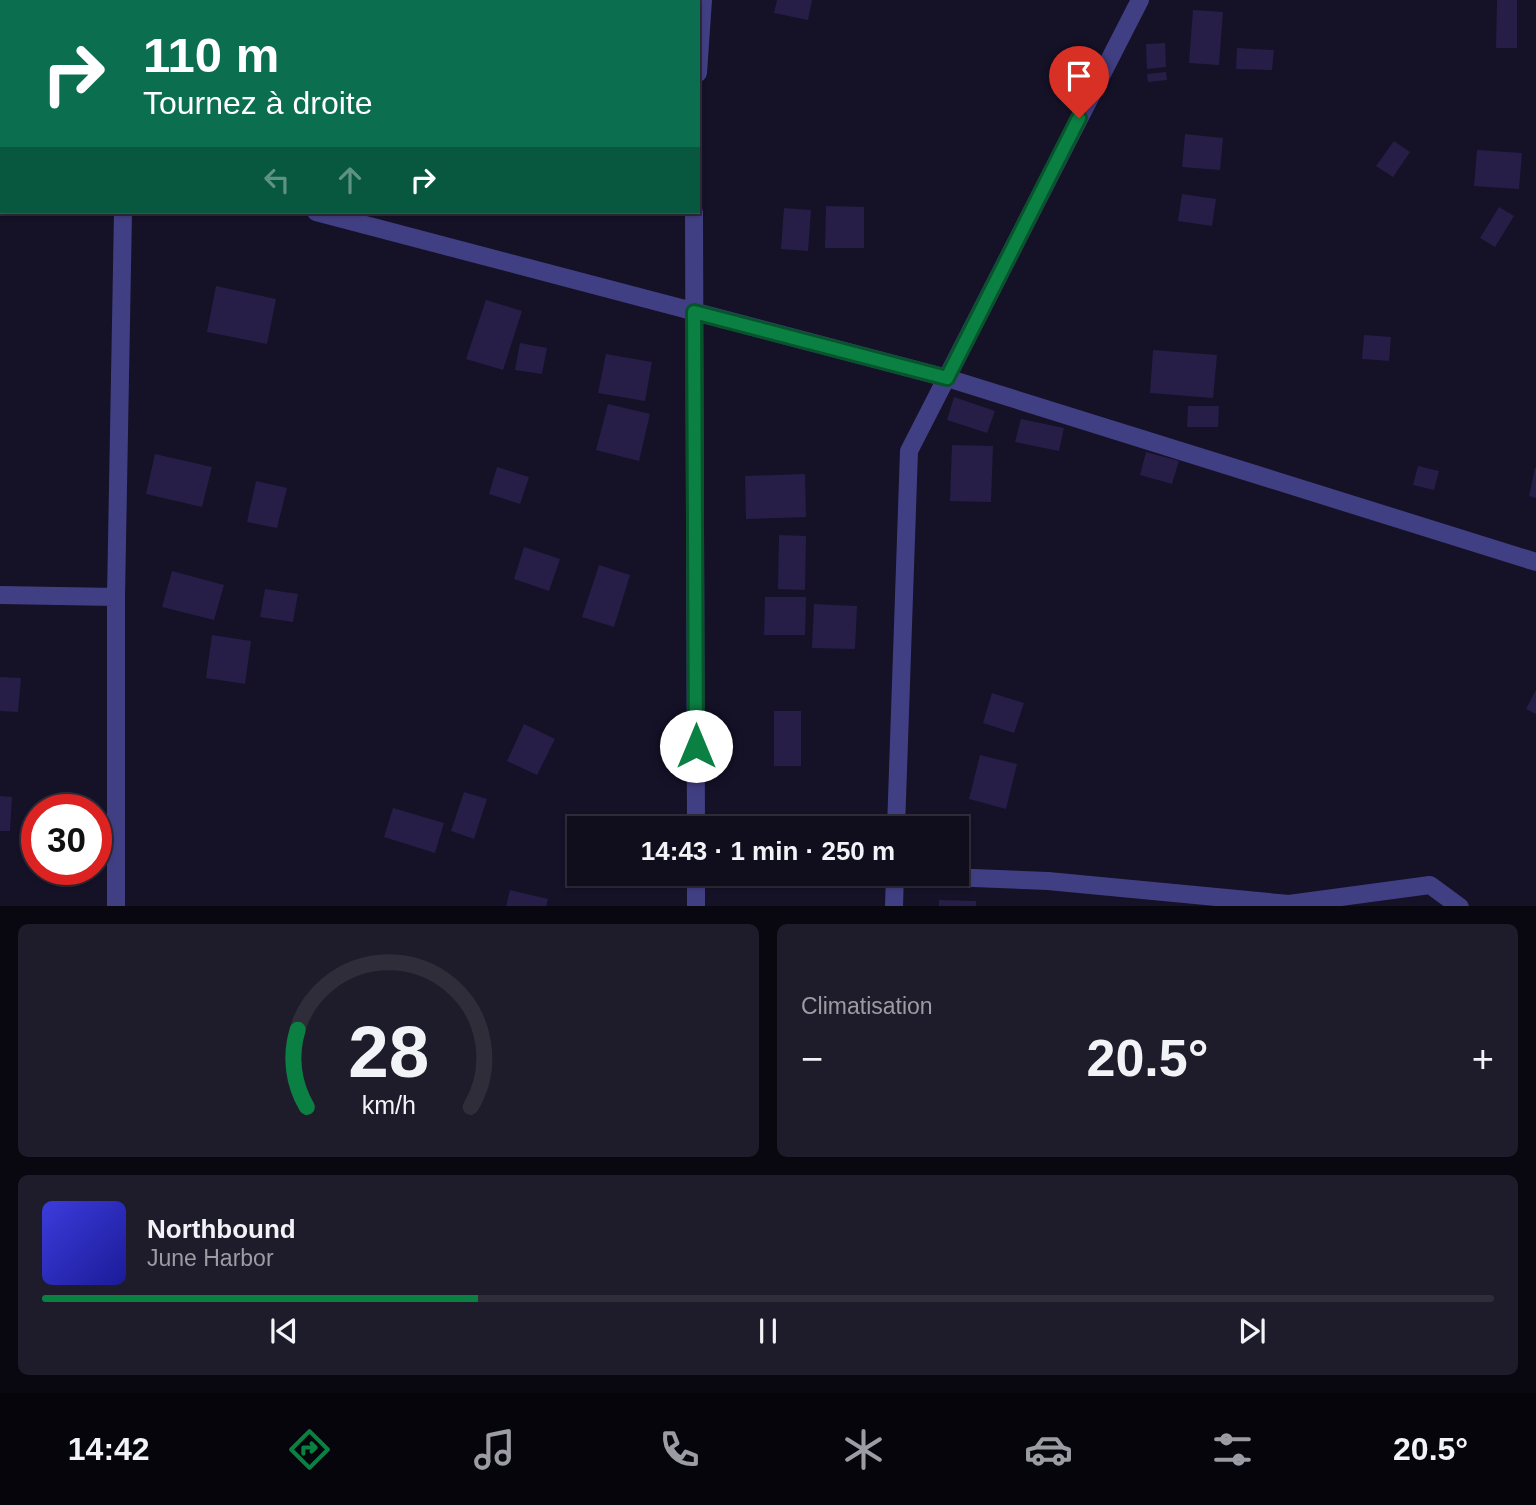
<!DOCTYPE html>
<html lang="fr">
<meta charset="utf-8">
<style>
body{margin:0;font-family:Helvetica,sans-serif;background:#1e1b2a;color:#f1f3f6;height:100vh;display:flex;flex-direction:column;font-size:26px;white-space:nowrap}
*{box-sizing:border-box;margin:0}
p{font-size:23px;color:#9c9ca4}
.icon{flex:none;width:38px;height:38px;fill:none;stroke:currentColor;stroke-width:2;stroke-linecap:round;stroke-linejoin:round}
.map{position:relative;height:906px;overflow:hidden}
.side{display:flex;flex-direction:column;gap:18px;padding:18px;background:#090710;flex:1}
.side>*{flex:none}
.guide{position:absolute;left:0px;top:0px;width:700px;height:214px;box-shadow:0 2px 5px #0004,0 0 0 2px #302d3b;background:#0b6e4f;color:#fff;overflow:hidden}
.speed{position:absolute;left:21px;top:794px;display:flex;gap:14px;font-size:35px;font-weight:700;text-align:center}
.speed>*{display:grid;place-content:center;width:91px;height:91px;border-radius:50%;background:#100d1d;box-shadow:0 2px 5px #0004,0 0 0 2px #302d3b;line-height:1}
.speed .limit{border:10px solid #d22;background:#fff;color:#111}
.pin{position:absolute;display:grid;place-items:center;width:60px;height:60px;color:#fff;margin:-72px -30px;border-radius:50% 50% 50% 0;rotate:-45deg;box-shadow:0 0 7px #0007}
.pin .icon{rotate:45deg}
.me{position:absolute;width:77px;margin:-38px;rotate:0deg;stroke-linejoin:round;filter:drop-shadow(0 0 5px #0008)}
.turn{display:flex;align-items:center;gap:24px;height:147px;padding:0 28px;font-size:32px}
.turn .icon{width:91px;height:91px;stroke-width:2.5}
.turn b{display:block;font-size:49px;line-height:60px}
.lanes{display:flex;align-items:center;height:66px;padding:0 28px;background:#0003;justify-content:center;gap:35px;direction:ltr}
.lanes .off{opacity:.35}
.big{font-size:52px;font-weight:700;line-height:1.1}
.side .card{flex:1;display:flex;flex-direction:column;justify-content:center;gap:10px;min-width:0;padding:0 24px;border-radius:10px;background:#1e1b2a}
.side .dial{align-items:center;gap:0}
.dial svg{height:182px;overflow:visible;fill:none;stroke:#302d3b;stroke-width:7;stroke-linecap:round;text-anchor:middle}
.dial text{fill:#f1f3f6;stroke:none}
.song{display:flex;align-items:center;gap:21px}
.cover{width:84px;height:84px;border-radius:10px;background:linear-gradient(135deg,hsl(240 70% 55%),hsl(240 70% 35%))}
.played{height:7px;border-radius:4px;background:linear-gradient(90deg,#0b8043 30%,#302d3b 30%)}
.keys{display:flex;justify-content:space-around;direction:ltr}
.heat{display:flex;justify-content:space-between;align-items:center;font-size:38px;direction:ltr}
.side .tiles{flex:1;display:grid;gap:18px;grid-template-columns:1fr 1fr}
.card:last-child{grid-column:span 2}
.trip{position:absolute;left:567px;top:816px;width:402px;height:70px;border-radius:0px;background:#100d1d;box-shadow:0 2px 5px #0004,0 0 0 2px #302d3b;font-weight:700;line-height:70px;text-align:center}
.menu{display:flex;height:112px;justify-content:space-around;align-items:center;background:#06050c;color:#9c9ca4}
.menu .icon{width:49px;height:49px}
.menu .current{color:#0b8043}
.menu b{font-size:32px;color:#f1f3f6}
.map>svg:first-child{display:block}
.building{fill:#261e47}
.lines{fill:none;stroke-linecap:round;stroke-linejoin:round}
.street{stroke:#413f83;stroke-width:18}
.route-casing{stroke:#07532c;stroke-width:18}
.route{stroke:#0b8043;stroke-width:12}
</style>
<div class="map">
<svg width="1536" height="907" viewBox="0 0 1536 907">
<rect width="100%" height="100%" fill="#151127"/>
<path class="building" d="M777 0H812L808 20 774 13Z
M1497 0H1517V48H1496Z
M1193 10 1223 12 1219 65 1189 63Z
M1165 43 1166 67 1147 69 1146 44Z
M1237 48 1274 50 1272 70 1236 69Z
M1166 72 1167 80 1148 82 1147 74Z
M1185 134 1223 138 1220 170 1182 167Z
M1394 141 1410 152 1393 177 1376 166Z
M1477 150 1522 153 1519 189 1474 186Z
M1182 194 1216 199 1212 226 1178 221Z
M826 206 864 207V248H825Z
M1499 207 1514 216 1495 247 1480 238Z
M784 208 811 210 808 251 781 249Z
M216 286 276 299 267 344 207 332Z
M486 300 522 311 503 370 466 359Z
M1364 335 1391 337 1389 361 1362 359Z
M520 343 547 348 542 374 515 370Z
M1153 350 1217 355 1213 398 1150 393Z
M606 354 652 362 645 401 598 393Z
M954 397 995 411 987 433 947 420Z
M608 404 650 414 639 461 596 450Z
M1188 406H1219L1218 427H1187Z
M1021 419 1064 428 1059 451 1015 442Z
M952 445 993 446 991 502 950 501Z
M1146 452 1179 461 1172 484 1140 475Z
M155 454 212 467 202 507 146 494Z
M1418 466 1439 471 1434 490 1413 485Z
M497 467 529 477 520 504 489 494Z
M1535 468H1536V498L1529 496Z
M805 474 806 517 746 519 745 476Z
M256 481 287 488 277 528 247 522Z
M779 535 806 536 805 590 778 589Z
M524 547 560 559 549 591 514 579Z
M599 565 630 575 614 627 582 617Z
M172 571 224 585 214 620 162 607Z
M265 589 298 594 293 622 260 617Z
M765 597H806L805 635H764Z
M814 604 857 606 855 649 812 648Z
M212 635 251 641 245 684 206 678Z
M0 677 21 678 18 712 0 711Z
M1536 690V714L1526 709Z
M992 693 1024 703 1014 733 983 723Z
M774 711H801V766H774Z
M524 724 555 739 537 775 507 761Z
M980 755 1017 764 1006 809 969 799Z
M464 792 487 799 474 839 451 831Z
M0 796 12 797 10 831H0Z
M393 808 444 823 435 853 384 837Z
M811 873H842V877L810 875Z
M510 890 548 899 546 907H506Z
M939 900 976 901V907H939Z"/>
<g class="lines">
<path class="street" d="M125 2V0
M698 73 703 0
M316 212 947 378 1536 562
M694 212 696 828
M0 595 116 597
M896 828 909 451 1140 0
M696 873V907
M895 875 1048 881 1289 904 1430 885 1460 907
M116 907V597L123 212
M894 907 895 873"/>
</g>
<g class="lines">
<g class="route-casing">
<path id="route" d="M696 746 694 312 947 378 1079 118"/>
</g>
<use href="#route" class="route"/>
</g>
</svg>
<div class="speed"><div class="limit">30</div></div>
<div class="pin" style="left:1079px;top:118px;background:#d93025"><svg class="icon" aria-label="arrive" viewBox="0 0 24 24"><path d="M6 21V4h12l-3 4 3 4H6"/></svg></div>
<svg class="me" style="left:696px;top:746px" viewBox="-20 -20 40 40"><circle r="19" fill="#fff"/><path d="M0-13L10 11 0 6-10 11z" fill="#0b8043"/></svg>
<div class="trip">14:43 · 1 min · 250 m</div>
<div class="guide">
<div class="turn"><svg class="icon" aria-label="right" viewBox="0 0 24 24"><path d="M7 20v-9h11M14 6l5 5-5 5"/></svg><div><b>110 m</b>Tournez à droite</div></div>
<div class="lanes"><svg class="icon off" aria-label="left" viewBox="0 0 24 24"><path d="M17 20v-9H6M10 6l-5 5 5 5"/></svg><svg class="icon off" aria-label="ahead" viewBox="0 0 24 24"><path d="M12 20V5M6 11l6-6 6 6"/></svg><svg class="icon" aria-label="right" viewBox="0 0 24 24"><path d="M7 20v-9h11M14 6l5 5-5 5"/></svg></div>
</div>
</div>
<section class="side">
<div class="tiles">
<div class="card dial"><svg viewBox="0 0 100 80">
<path d="M14 69A42 42 0 1 1 86 69"/>
<path d="M14 69A42 42 0 0 1 10 35" stroke="#0b8043"/>
<text x="50" y="56" font-size="32" font-weight="700">28</text>
<text x="50" y="72" font-size="11">km/h</text>
</svg></div>
<div class="card"><p>Climatisation</p>
<div class="heat"><a>−</a><b class="big">20.5°</b><a>+</a></div>
</div>
<div class="card">
<div class="song"><i class="cover"></i><div><b>Northbound</b><p>June Harbor</p></div></div>
<div class="played"></div>
<div class="keys"><svg class="icon" aria-label="previous" viewBox="0 0 24 24"><path d="M18 5L8 12l10 7zM5 5v14"/></svg><svg class="icon" aria-label="pause" viewBox="0 0 24 24"><path d="M8 5v14M16 5v14"/></svg><svg class="icon" aria-label="next" viewBox="0 0 24 24"><path d="M6 5l10 7-10 7zM19 5v14"/></svg></div>
</div>
</div>
</section>
<nav class="menu">
<b>14:42</b>
<svg class="icon current" aria-label="directions" viewBox="0 0 24 24"><path d="M12 3l9 9-9 9-9-9zM9 14v-3h6M13 9l2 2-2 2"/></svg>
<svg class="icon" aria-label="music" viewBox="0 0 24 24"><path d="M9 18V5l10-2v13"/><circle cx="6" cy="18" r="3"/><circle cx="16" cy="16" r="3"/></svg>
<svg class="icon" aria-label="phone" viewBox="0 0 24 24"><path d="M5 4h4l2 5-3 2q2 4 5 5l2-3 5 2v4C11 20 4 13 5 4z"/></svg>
<svg class="icon" aria-label="climate" viewBox="0 0 24 24"><path d="M12 3v18M4 7l16 10M4 17L20 7"/></svg>
<svg class="icon" aria-label="car" viewBox="0 0 24 24"><path d="M5 17H2v-5l4-1 3-4h7l3 4 3 1v5h-3M9 17h6M6 11h13"/><circle cx="7" cy="17" r="2"/><circle cx="17" cy="17" r="2"/></svg>
<svg class="icon" aria-label="filters" viewBox="0 0 24 24"><path d="M4 7h16M4 17h16"/><circle cx="9" cy="7" r="2"/><circle cx="15" cy="17" r="2"/></svg>
<b>20.5°</b>
</nav>
